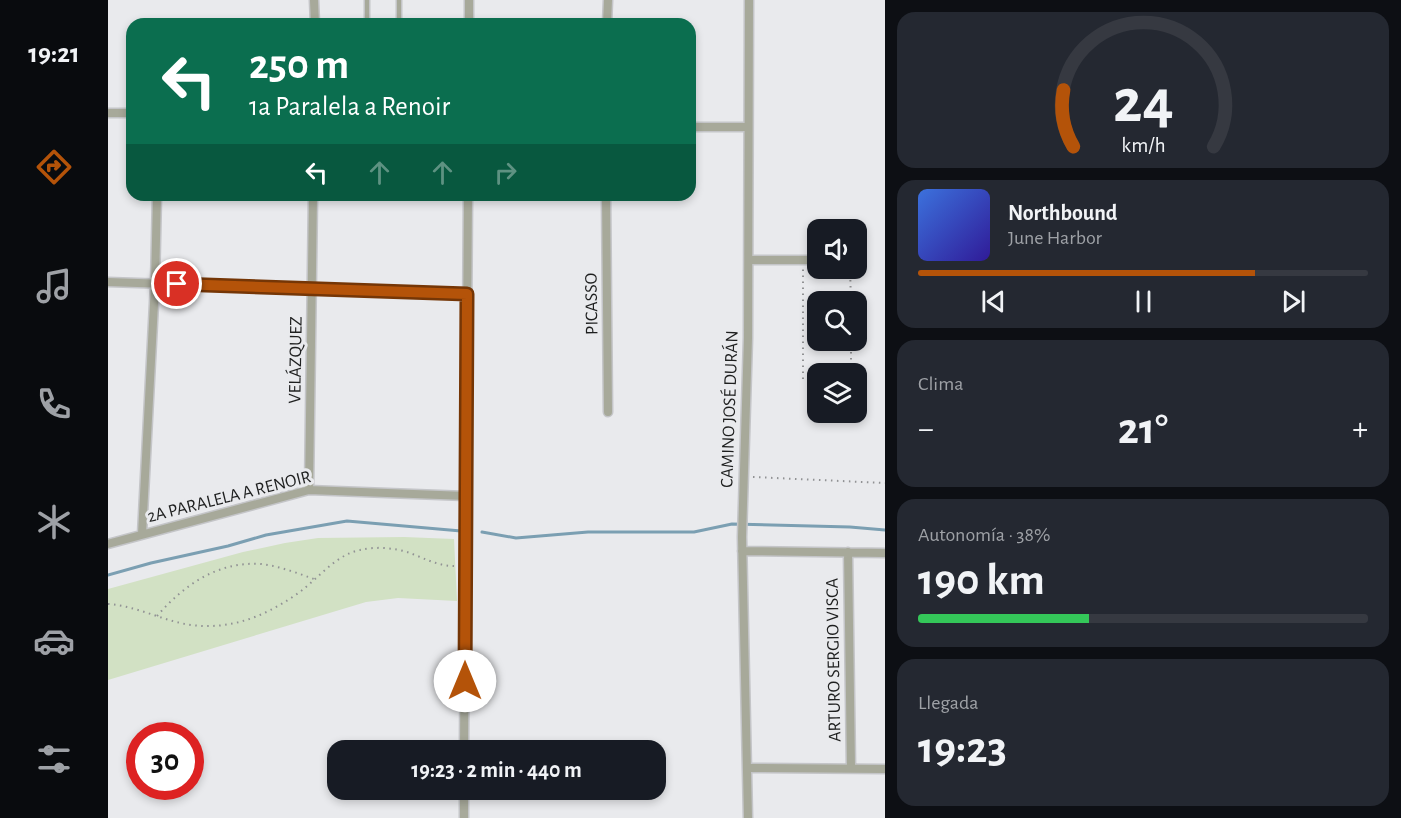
<!DOCTYPE html>
<html lang="es">
<meta charset="utf-8">
<style>
body{margin:0;font-family:"Alegreya Sans",sans-serif;background:#242831;color:#f1f3f6;height:100vh;display:flex;flex-direction:column;font-size:22px;white-space:nowrap}
*{box-sizing:border-box;margin:0}
p{font-size:20px;color:#9ea1a6}
.icon{flex:none;width:33px;height:33px;fill:none;stroke:currentColor;stroke-width:2;stroke-linecap:round;stroke-linejoin:round}
.map{position:relative;flex:1;overflow:hidden}
.drawer{display:flex;flex-direction:column;gap:12px;padding:12px;background:#0d0f14;width:516px}
.drawer>*{flex:none}
.guide{position:absolute;left:18px;top:18px;width:570px;height:183px;border-radius:18px;box-shadow:0 3px 9px #0003;background:#0b6e4f;color:#fff;overflow:hidden}
.buttons{position:absolute;left:699px;top:219px;display:grid;gap:12px}
.buttons a{display:grid;place-items:center;width:60px;height:60px;border-radius:12px;background:#171b24;box-shadow:0 3px 9px #0003;font-size:30px}
.speed{position:absolute;left:18px;top:722px;display:flex;gap:12px;font-size:30px;font-weight:700;text-align:center}
.speed>*{display:grid;place-content:center;width:78px;height:78px;border-radius:50%;background:#171b24;box-shadow:0 3px 9px #0003;line-height:1}
.speed .limit{border:9px solid #d22;background:#fff;color:#111}
.pin{position:absolute;display:grid;place-items:center;width:51px;height:51px;color:#fff;margin:-26px;border:3px solid #fff;border-radius:50%;box-shadow:0 2px 6px #0007}
.me{position:absolute;width:66px;margin:-33px;rotate:0deg;stroke-linejoin:round;filter:drop-shadow(0 0 4px #0008)}
.turn{display:flex;align-items:center;gap:21px;height:126px;padding:0 24px;font-size:27px}
.turn .icon{width:78px;height:78px;stroke-width:2.5}
.turn b{display:block;font-size:42px;line-height:51px}
.lanes{display:flex;align-items:center;height:57px;padding:0 24px;background:#0003;justify-content:center;gap:30px;direction:ltr}
.lanes .off{opacity:.35}
.big{font-size:45px;font-weight:600;line-height:1.1}
.drawer .widget{flex:1;display:flex;flex-direction:column;justify-content:center;gap:9px;min-width:0;padding:0 21px;border-radius:18px;background:#242831}
.drawer .dial{align-items:center;gap:0}
.dial svg{height:156px;overflow:visible;fill:none;stroke:#363941;stroke-width:7;stroke-linecap:round;text-anchor:middle}
.dial text{fill:#f1f3f6;stroke:none}
.song{display:flex;align-items:center;gap:18px}
.cover{width:72px;height:72px;border-radius:9px;background:linear-gradient(135deg,hsl(220 70% 55%),hsl(250 70% 35%))}
.played{height:6px;border-radius:3px;background:linear-gradient(90deg,#b45309 75%,#363941 75%)}
.keys{display:flex;justify-content:space-around;direction:ltr}
.heat{display:flex;justify-content:space-between;align-items:center;font-size:33px;direction:ltr}
.charge{height:9px;border-radius:4px;background:linear-gradient(90deg,#34c759 38%,#363941 0)}
.trip{position:absolute;left:219px;top:740px;width:339px;height:60px;border-radius:18px;background:#171b24;box-shadow:0 3px 9px #0003;font-weight:600;line-height:60px;text-align:center}
main{display:flex;flex:1;min-height:0}
.dock{display:flex;flex-direction:column;width:108px;justify-content:space-around;align-items:center;background:#090b0e;color:#9ea1a6}
.dock .icon{width:42px;height:42px}
.dock .active{color:#b45309}
.dock b{font-size:27px;color:#f1f3f6}
.map>svg:first-child{display:block}
.green{fill:#d2e1c4}
.lines{fill:none;stroke-linecap:round;stroke-linejoin:round}
.stream{stroke:#7b9fb2;stroke-width:3}
.lane-casing{stroke:#c4c5c8;stroke-width:7}
.street-casing{stroke:#c4c5c8;stroke-width:11}
.path{stroke:#919294;stroke-width:2;stroke-dasharray:1.5 4.5;stroke-linecap:butt}
.lane{stroke:#a7a99a;stroke-width:4}
.street{stroke:#a7a99a;stroke-width:8}
.route-casing{stroke:#753606;stroke-width:15}
.route{stroke:#b45309;stroke-width:10}
.labels{text-anchor:middle;stroke-width:6;stroke-linejoin:round;paint-order:stroke}
.street-label{font-size:18px;fill:#1e1f1f;stroke:#e9eaed}
</style>
<main>
<nav class="dock">
<b>19:21</b>
<svg class="icon active" aria-label="directions" viewBox="0 0 24 24"><path d="M12 3l9 9-9 9-9-9zM9 14v-3h6M13 9l2 2-2 2"/></svg>
<svg class="icon" aria-label="music" viewBox="0 0 24 24"><path d="M9 18V5l10-2v13"/><circle cx="6" cy="18" r="3"/><circle cx="16" cy="16" r="3"/></svg>
<svg class="icon" aria-label="phone" viewBox="0 0 24 24"><path d="M5 4h4l2 5-3 2q2 4 5 5l2-3 5 2v4C11 20 4 13 5 4z"/></svg>
<svg class="icon" aria-label="climate" viewBox="0 0 24 24"><path d="M12 3v18M4 7l16 10M4 17L20 7"/></svg>
<svg class="icon" aria-label="car" viewBox="0 0 24 24"><path d="M5 17H2v-5l4-1 3-4h7l3 4 3 1v5h-3M9 17h6M6 11h13"/><circle cx="7" cy="17" r="2"/><circle cx="17" cy="17" r="2"/></svg>
<svg class="icon" aria-label="filters" viewBox="0 0 24 24"><path d="M4 7h16M4 17h16"/><circle cx="9" cy="7" r="2"/><circle cx="15" cy="17" r="2"/></svg>
</nav>
<div class="map">
<svg width="777" height="818" viewBox="0 0 777 818">
<rect width="100%" height="100%" fill="#e9eaed"/>
<path class="green" d="M296 537 346 539 349 601 290 598 258 602 0 680V589L135 552 177 543 210 538Z"/>
<g class="lines">
<path class="stream" d="M374 532 408 538 480 532H586L624 524 742 527 777 530
M0 575 43 563 120 546 158 535 239 521 353 531"/>
<g class="lane-casing">
<path id="lane" d="M291 0V24
M259 24V0"/>
</g>
<g class="street-casing">
<path id="street" d="M206 0 207 24
M361 24V0
M499 24 500 0
M0 113H24
M582 127H640
M498 195 500 412
M641 260H710
M0 282 359 294
M201 490 205 195
M34 534 47 284 49 195
M0 544 201 490 358 496
M634 551 777 553
M740 552 743 768
M356 750 360 195
M639 768 777 769
M356 818V789
M640 818 634 537 640 338 641 0"/>
</g>
<path class="path" d="M742 226V230
M742 268 743 302
M743 340V374
M695 379V269
M748 383 753 388
M645 477 777 483
M0 604C29 606 55 621 83 625 122 630 155 617 186 596 208 582 226 555 252 550 267 546 288 548 302 553 318 559 332 567 350 566
M49 616C76 585 110 561 153 564 171 566 189 573 206 579"/>
<use href="#lane" class="lane"/>
<use href="#street" class="street"/>
</g>
<g class="lines">
<g class="route-casing">
<path id="route" d="M69 284 359 294 357 681"/>
</g>
<use href="#route" class="route"/>
</g>
<g class="labels">
<g class="street-label">
<text transform="translate(483 304) rotate(-91)" y="6">PICASSO</text>
<text transform="translate(187 360) rotate(-89)" y="6">VELÁZQUEZ</text>
<text transform="translate(621 409) rotate(-88)" y="6">CAMINO JOSÉ DURÁN</text>
<text transform="translate(121 496) rotate(-14)" y="6">2A PARALELA A RENOIR</text>
<text transform="translate(725 660) rotate(-91)" y="6">ARTURO SERGIO VISCA</text>
</g>
</g>
</svg>
<div class="buttons">
<a><svg class="icon" aria-label="sound" viewBox="0 0 24 24"><path d="M4 9h4l5-4v14l-5-4H4zM17 9q2 3 0 6"/></svg></a>
<a><svg class="icon" aria-label="search" viewBox="0 0 24 24"><circle cx="10" cy="10" r="6"/><path d="M15 15l6 6"/></svg></a>
<a><svg class="icon" aria-label="layers" viewBox="0 0 24 24"><path d="M12 4l9 5-9 5-9-5zM3 14l9 5 9-5"/></svg></a>
</div>
<div class="speed"><div class="limit">30</div></div>
<div class="pin" style="left:69px;top:284px;background:#d93025"><svg class="icon" aria-label="arrive" viewBox="0 0 24 24"><path d="M6 21V4h12l-3 4 3 4H6"/></svg></div>
<svg class="me" style="left:357px;top:681px" viewBox="-20 -20 40 40"><circle r="19" fill="#fff"/><path d="M0-13L10 11 0 6-10 11z" fill="#b45309"/></svg>
<div class="trip">19:23 · 2 min · 440 m</div>
<div class="guide">
<div class="turn"><svg class="icon" aria-label="left" viewBox="0 0 24 24"><path d="M17 20v-9H6M10 6l-5 5 5 5"/></svg><div><b>250 m</b>1a Paralela a Renoir</div></div>
<div class="lanes"><svg class="icon" aria-label="left" viewBox="0 0 24 24"><path d="M17 20v-9H6M10 6l-5 5 5 5"/></svg><svg class="icon off" aria-label="ahead" viewBox="0 0 24 24"><path d="M12 20V5M6 11l6-6 6 6"/></svg><svg class="icon off" aria-label="ahead" viewBox="0 0 24 24"><path d="M12 20V5M6 11l6-6 6 6"/></svg><svg class="icon off" aria-label="right" viewBox="0 0 24 24"><path d="M7 20v-9h11M14 6l5 5-5 5"/></svg></div>
</div>
</div>
<section class="drawer">
<div class="widget dial"><svg viewBox="0 0 100 80">
<path d="M14 69A42 42 0 1 1 86 69"/>
<path d="M14 69A42 42 0 0 1 9 40" stroke="#b45309"/>
<text x="50" y="56" font-size="32" font-weight="700">24</text>
<text x="50" y="72" font-size="11">km/h</text>
</svg></div>
<div class="widget">
<div class="song"><i class="cover"></i><div><b>Northbound</b><p>June Harbor</p></div></div>
<div class="played"></div>
<div class="keys"><svg class="icon" aria-label="previous" viewBox="0 0 24 24"><path d="M18 5L8 12l10 7zM5 5v14"/></svg><svg class="icon" aria-label="pause" viewBox="0 0 24 24"><path d="M8 5v14M16 5v14"/></svg><svg class="icon" aria-label="next" viewBox="0 0 24 24"><path d="M6 5l10 7-10 7zM19 5v14"/></svg></div>
</div>
<div class="widget"><p>Clima</p>
<div class="heat"><a>−</a><b class="big">21°</b><a>+</a></div>
</div>
<div class="widget"><p>Autonomía · 38%</p><b class="big">190 km</b><div class="charge"></div></div>
<div class="widget"><p>Llegada</p><b class="big">19:23</b></div>
</section>
</main>
